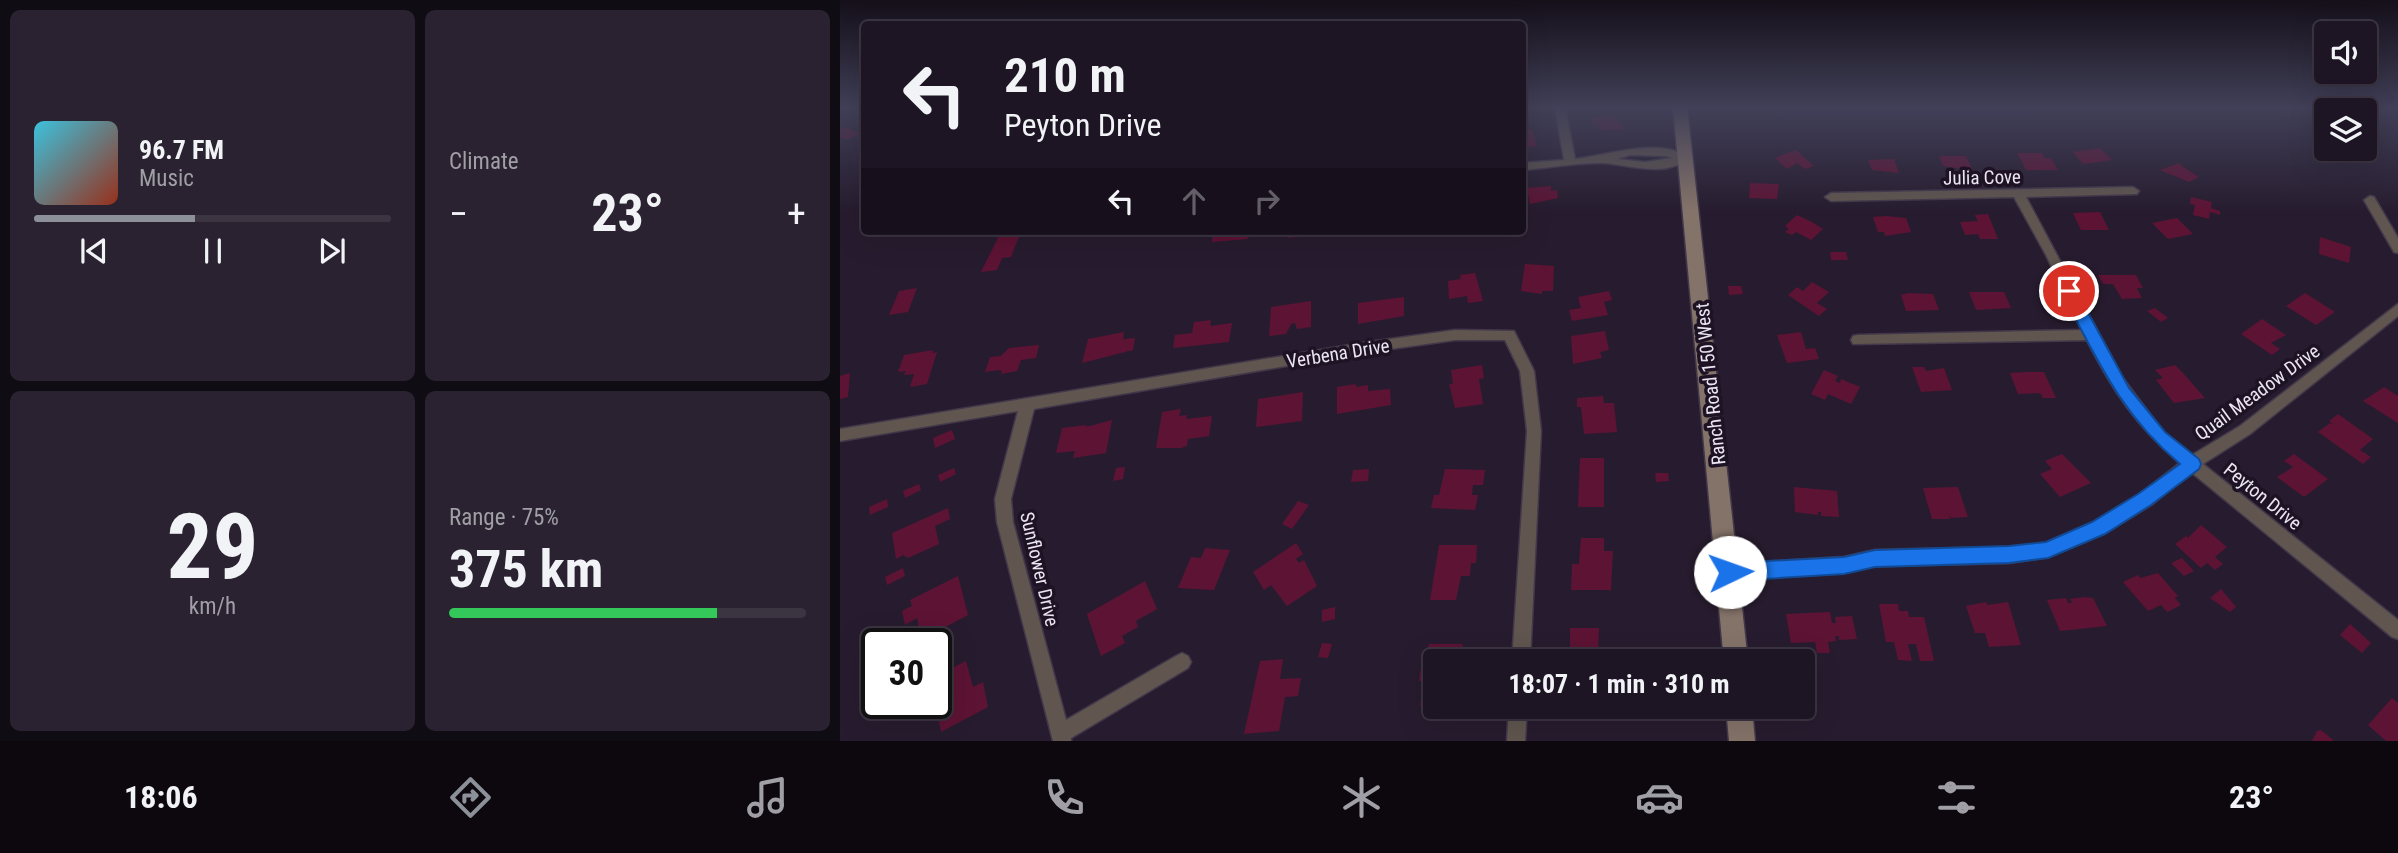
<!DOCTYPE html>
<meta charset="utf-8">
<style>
body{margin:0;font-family:"Roboto Condensed",sans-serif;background:#2a2230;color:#f1f3f6;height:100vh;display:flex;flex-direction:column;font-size:26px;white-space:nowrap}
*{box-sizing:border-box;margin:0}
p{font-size:23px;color:#a09fa6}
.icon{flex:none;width:38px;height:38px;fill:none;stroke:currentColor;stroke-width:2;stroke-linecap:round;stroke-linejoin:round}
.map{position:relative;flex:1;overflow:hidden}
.details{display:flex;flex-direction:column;gap:10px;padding:10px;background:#100c13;width:840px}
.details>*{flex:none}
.guide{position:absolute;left:21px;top:21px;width:665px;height:214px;border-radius:7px;box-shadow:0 7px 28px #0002,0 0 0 2px #3b3441;background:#1d1523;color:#f1f3f6;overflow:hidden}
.fabs{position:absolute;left:1474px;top:21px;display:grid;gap:14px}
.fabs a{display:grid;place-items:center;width:63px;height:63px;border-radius:7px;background:#1d1523;box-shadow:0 7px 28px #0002,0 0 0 2px #3b3441;font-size:35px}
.speed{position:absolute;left:21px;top:628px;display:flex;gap:14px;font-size:35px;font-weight:700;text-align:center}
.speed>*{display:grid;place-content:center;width:91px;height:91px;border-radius:50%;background:#1d1523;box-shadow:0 7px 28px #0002,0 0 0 2px #3b3441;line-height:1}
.speed .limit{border:4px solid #111;border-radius:10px;background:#fff;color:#111}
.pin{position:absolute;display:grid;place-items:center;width:60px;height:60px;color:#fff;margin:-30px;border:4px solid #fff;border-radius:50%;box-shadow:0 2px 7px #0007}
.me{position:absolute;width:77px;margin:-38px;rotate:87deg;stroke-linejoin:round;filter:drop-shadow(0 0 5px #0008)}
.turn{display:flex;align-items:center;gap:24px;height:147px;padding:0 28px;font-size:32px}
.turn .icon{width:91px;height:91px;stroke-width:2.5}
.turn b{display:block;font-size:49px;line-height:60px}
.lanes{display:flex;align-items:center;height:66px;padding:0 28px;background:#0003;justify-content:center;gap:35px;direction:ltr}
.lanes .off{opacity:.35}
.big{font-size:52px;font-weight:700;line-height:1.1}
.details .card{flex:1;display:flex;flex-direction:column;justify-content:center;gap:10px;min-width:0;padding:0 24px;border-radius:10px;background:#2a2230}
.details .dial{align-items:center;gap:0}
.dial b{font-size:91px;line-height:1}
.song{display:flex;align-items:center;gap:21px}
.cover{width:84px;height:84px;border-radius:10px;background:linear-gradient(135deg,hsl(190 70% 55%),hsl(10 70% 35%))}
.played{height:7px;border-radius:4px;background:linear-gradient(90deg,#8c9099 45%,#3b3441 45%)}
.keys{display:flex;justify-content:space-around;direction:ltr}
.heat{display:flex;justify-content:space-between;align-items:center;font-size:38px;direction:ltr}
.charge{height:10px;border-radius:5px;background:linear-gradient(90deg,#34c759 75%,#3b3441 0)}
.details .tiles{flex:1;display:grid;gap:10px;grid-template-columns:repeat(2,1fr)}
.trip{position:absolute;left:583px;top:649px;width:392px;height:70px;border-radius:7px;background:#1d1523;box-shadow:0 7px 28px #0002,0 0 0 2px #3b3441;font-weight:700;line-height:70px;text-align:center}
.tabs{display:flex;height:112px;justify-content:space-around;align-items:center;background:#0c080e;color:#a09fa6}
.tabs .icon{width:49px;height:49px}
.tabs .active{color:#8c9099}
.tabs b{font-size:32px;color:#f1f3f6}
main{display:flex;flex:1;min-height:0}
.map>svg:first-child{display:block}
.building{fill:#5d1334}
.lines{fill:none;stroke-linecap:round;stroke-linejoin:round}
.minor-casing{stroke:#42384a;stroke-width:3}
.secondary-casing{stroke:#42384a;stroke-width:3}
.minor{fill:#60564f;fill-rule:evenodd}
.secondary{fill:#847369;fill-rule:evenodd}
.route{fill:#1a73e8;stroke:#114b97;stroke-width:2}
.labels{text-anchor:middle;stroke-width:7;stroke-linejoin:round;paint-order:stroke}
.street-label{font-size:19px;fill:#ebe4f1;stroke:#1e1325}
</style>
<main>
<section class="details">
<div class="tiles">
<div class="card">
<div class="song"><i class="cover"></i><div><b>96.7 FM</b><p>Music</p></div></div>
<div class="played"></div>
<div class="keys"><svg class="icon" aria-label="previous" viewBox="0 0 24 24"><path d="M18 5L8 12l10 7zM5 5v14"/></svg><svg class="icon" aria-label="pause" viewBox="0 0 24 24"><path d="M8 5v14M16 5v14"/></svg><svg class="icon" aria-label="next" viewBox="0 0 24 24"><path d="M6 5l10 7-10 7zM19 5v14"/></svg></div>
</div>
<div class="card"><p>Climate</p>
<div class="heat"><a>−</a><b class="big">23°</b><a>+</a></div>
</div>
<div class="card dial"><b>29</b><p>km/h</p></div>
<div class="card"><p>Range · 75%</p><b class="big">375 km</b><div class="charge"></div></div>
</div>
</section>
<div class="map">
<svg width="1558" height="741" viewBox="0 0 1558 741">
<rect width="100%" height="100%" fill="#271c2f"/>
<path class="building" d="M777 115V123H782L783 129 757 130 759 124H752V117Z
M0 128H8L20 133 8 140 0 137Z
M693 130 696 146 682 148V131Z
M1260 148 1272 160 1243 164 1233 152Z
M956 150 974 166 965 169 957 163 947 169 935 158Z
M1177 153H1202L1205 158H1211L1218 170H1186Z
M1099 156H1126L1133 171 1103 166Z
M1054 159 1059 173 1032 170 1028 160Z
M1339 163 1342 166 1359 177 1349 182 1320 170Z
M910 183 939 184 937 199 909 198Z
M711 186V191L717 190 718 198 690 204 687 188Z
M1351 197 1372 202 1371 208 1380 211V215L1370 212 1369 219 1353 215 1355 205 1350 204Z
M1260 212 1269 230H1241L1233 213Z
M1148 214 1158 239H1140L1138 234 1125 235 1120 222 1138 221 1135 215Z
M957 215 970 221 983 229 971 240 956 232 952 235 945 232 949 229 945 226Z
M1046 216 1066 218 1071 232 1045 236 1044 232H1038L1033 217Z
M1337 218 1353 234 1328 239 1312 223Z
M372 231H409L408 239 372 242Z
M448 231H479V235L448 238Z
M180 234 171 257 162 258 157 270 141 272 159 236Z
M1480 237 1511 247 1509 263 1479 254Z
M990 252H1006L1008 260H991Z
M685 264 714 266 713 291H702V294L681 291Z
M635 273 643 301 628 303 627 296 609 299 608 281 621 279 620 275Z
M1258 275H1296L1303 288H1297L1302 298 1282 299 1273 284H1263Z
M972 282 989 292 977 303 987 309 979 316 948 295 957 287 963 291Z
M888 286H901L903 294 889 295Z
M77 288 68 312 49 315 59 291Z
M769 291 772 300 764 302 768 315 732 321 729 310 741 308 738 297Z
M1129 292H1164L1171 308 1136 310Z
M1068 293 1093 294 1099 310 1066 311 1061 295Z
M1465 293 1495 312 1476 325 1446 306Z
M564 297V316L518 324V303Z
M471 301V327L457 329 455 323 451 324 446 334 429 336 431 307Z
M1315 308 1328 318 1321 322 1307 311Z
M1422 319 1446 335 1431 343 1440 349 1432 355 1401 334Z
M371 320 370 326 392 323 389 342 333 348 335 335 352 333 354 322Z
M765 331 769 350 760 352 762 358 733 364 731 336Z
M284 332 283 339 295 338 293 350 242 363 248 339Z
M961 332 966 349 975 348 979 359 947 363 937 335Z
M199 345 196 358 181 360 177 371 161 374 162 371 158 370 145 372 150 357 161 356 169 348Z
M93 350 92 353 97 352 87 384 70 387 74 374 64 375 66 371 58 372 64 355Z
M642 365 644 378 639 379 643 404 615 408 609 384H613L611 370Z
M1335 365 1343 373 1365 398 1334 403 1316 380 1323 378 1315 370Z
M1072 367H1084L1086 371 1104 368 1112 390 1081 392Z
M984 370 998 376 995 381 1000 383 1001 379 1020 387 1011 404 988 394 985 400 971 394Z
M1186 372H1204L1216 398H1203L1200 393 1178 394 1170 373Z
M10 373 8 397 0 399V376Z
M516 384V387L528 385V391L550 389 551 405 497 414V387Z
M1544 387 1558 396V423L1523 401Z
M463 392 462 421 416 427 418 399Z
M763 396 764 403H774L777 432 744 434 741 407H737V398Z
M341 409 339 416 347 415 346 419 372 416 369 436 348 439 347 446 341 448H316L322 412Z
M1498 414 1533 439 1520 450 1531 457 1523 464 1478 432 1490 423 1494 425 1489 421Z
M272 420 266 453 233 458 235 451 216 453 222 428 247 425 246 427Z
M112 430 115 439 95 448 93 438Z
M1222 454 1251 483 1220 497 1200 474 1212 469 1205 461Z
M1454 454 1488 479 1464 497 1437 477 1453 467 1444 461Z
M740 458H764V507H738Z
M285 467 283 479 273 481 276 468Z
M114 468 116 474 100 482 98 475Z
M529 469 528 481 511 482 513 470Z
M605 469 645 470 643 485H633L632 495H638L635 510 591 508 594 495H599Z
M815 473H828L829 481 816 482Z
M79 484 81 490 65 498 63 491Z
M954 487 997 491 999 517 981 516V512H978V515L955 512Z
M1118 487 1128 517 1111 518 1109 514 1110 519H1092L1083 488Z
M47 499 48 507 30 515 29 507Z
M458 501 469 505 452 529 442 524Z
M108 508 110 519 95 526 99 544 68 558 63 555 56 559 52 533Z
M1361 525 1387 547 1375 557 1383 564 1375 570 1367 563 1361 568 1335 544 1346 536 1348 538Z
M741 538H764V551H773L771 590H731L732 564H739Z
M456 543 463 554 456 559 459 563 464 560 477 586 447 606 431 585 424 590 413 572Z
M599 545H637L636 563H631L630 576H621L616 600H590Z
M365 548 390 550 374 590 338 588 351 557 361 558Z
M1342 558 1354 571 1344 576 1331 563Z
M63 568 65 576 47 585 45 577Z
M1318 573 1338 596 1335 598 1341 605 1327 612 1321 605 1308 611 1283 582 1298 575 1300 578Z
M118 576 128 615 81 640 77 618 65 625 62 611 72 606 70 600Z
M305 581 317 609 296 621 298 627 282 636 285 643 261 656 247 614Z
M1381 589 1396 607 1390 612 1370 598Z
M1244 597 1253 598 1267 626 1220 631 1207 600 1226 598 1228 603H1232L1230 599Z
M1146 602 1147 605 1168 602 1181 645 1149 647 1145 633H1135L1126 606Z
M1039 604H1058L1059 611H1068L1069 617H1084L1094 661H1080L1076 644H1068L1072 661 1058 660 1054 642H1046Z
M495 607V619L482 622V610Z
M990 612 992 623H996L995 617 1012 616 1017 639 999 640V636H995L996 641 988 642 990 653H977L975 642 951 643 946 614Z
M1510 624 1531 643 1522 653 1500 635Z
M730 628H759L758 655H768V662H730Z
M482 643 492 644 488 658 478 657Z
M589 644H623L621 662H595V706H580L583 681H579L581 666H585Z
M443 659 440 679 461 678 458 696 445 697 439 731 404 734 420 661Z
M126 661 133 687 143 682 148 707 101 732 96 707 105 702 100 674Z
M1552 698 1558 703V741H1546L1528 725Z
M1481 730 1494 741H1472L1477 731Z"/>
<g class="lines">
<g class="minor-casing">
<path id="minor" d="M715 107H725L735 159C767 156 821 136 849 158 825 178 791 165 764 163 739 162 708 168 682 170V163L724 160ZM790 155 826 156 832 158 805 162 777 159Z
M1293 187 1299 191 1297 194 1186 197 1282 377 1324 433 1352 455 1400 426 1558 304V316L1410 434 1363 464 1558 620V639L1552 637 1351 472 1311 505 1265 533 1208 557 1169 563 1035 566 1004 573 889 580 883 577 881 572 883 567 889 564 1004 557 1035 550 1169 547 1207 543 1253 523 1299 495 1340 463C1297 427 1272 390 1247 340L1013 344 1011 340 1013 336 1018 335 1242 330 1206 255 1174 197 991 201 985 197 991 193Z
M1530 196 1534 197 1558 238V253L1554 252 1524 200Z
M615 330 674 331 694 371 701 431 690 662H672L687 431 680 371 665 340H615L522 353 194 409 171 499 173 522 226 720 336 656 342 653 348 656 351 662 348 668 231 738V741H213L157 522 155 499 178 411 0 441V429L522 343Z
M669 707H687L685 741H667Z"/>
</g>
<g class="secondary-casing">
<path id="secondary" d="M833 107H847L908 662H884Z
M886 707H912L915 741H889Z"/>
</g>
<use href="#minor" class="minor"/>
<use href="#secondary" class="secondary"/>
</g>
<linearGradient id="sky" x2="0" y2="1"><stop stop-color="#150f1a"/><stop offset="0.51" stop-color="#414058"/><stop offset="1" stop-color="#414058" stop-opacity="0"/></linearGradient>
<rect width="1558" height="211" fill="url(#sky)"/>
<path class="route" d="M1229 286 1234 287 1289 388 1325 432 1359 459 1361 464 1359 469 1311 505 1265 534 1208 558 1169 563 1035 567 1004 574 890 581 883 578 880 572 883 566 890 563 1004 557 1035 550 1169 546 1206 542 1252 522 1298 494 1340 464C1280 414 1256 357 1221 291Z"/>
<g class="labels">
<g class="street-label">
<text transform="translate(1142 177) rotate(-1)" y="7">Julia Cove</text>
<text transform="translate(498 353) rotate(-9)" y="7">Verbena Drive</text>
<text transform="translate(870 384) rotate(-96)" y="7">Ranch Road 150 West</text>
<text transform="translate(1417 392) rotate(-36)" y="7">Quail Meadow Drive</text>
<text transform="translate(1423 496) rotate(39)" y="7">Peyton Drive</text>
<text transform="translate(200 569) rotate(77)" y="7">Sunflower Drive</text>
</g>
</g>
</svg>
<div class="fabs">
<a><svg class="icon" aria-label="sound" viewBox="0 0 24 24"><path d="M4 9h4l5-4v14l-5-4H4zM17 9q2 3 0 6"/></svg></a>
<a><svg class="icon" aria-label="layers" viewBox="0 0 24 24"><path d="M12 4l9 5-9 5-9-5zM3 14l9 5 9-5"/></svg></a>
</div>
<div class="speed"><div class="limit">30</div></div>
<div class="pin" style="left:1229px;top:291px;background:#d93025"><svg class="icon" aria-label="arrive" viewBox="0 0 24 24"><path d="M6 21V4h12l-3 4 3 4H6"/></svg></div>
<svg class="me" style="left:890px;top:572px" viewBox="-20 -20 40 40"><circle r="19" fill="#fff"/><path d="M0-13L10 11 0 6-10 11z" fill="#1a73e8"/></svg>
<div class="trip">18:07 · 1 min · 310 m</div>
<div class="guide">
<div class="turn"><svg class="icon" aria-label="left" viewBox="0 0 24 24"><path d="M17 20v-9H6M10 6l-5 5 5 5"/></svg><div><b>210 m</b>Peyton Drive</div></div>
<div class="lanes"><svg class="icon" aria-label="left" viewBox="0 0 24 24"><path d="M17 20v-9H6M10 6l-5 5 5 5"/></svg><svg class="icon off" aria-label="ahead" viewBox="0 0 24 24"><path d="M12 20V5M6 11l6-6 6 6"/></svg><svg class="icon off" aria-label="right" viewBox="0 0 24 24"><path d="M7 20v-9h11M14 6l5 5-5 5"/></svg></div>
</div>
</div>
</main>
<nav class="tabs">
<b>18:06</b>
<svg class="icon active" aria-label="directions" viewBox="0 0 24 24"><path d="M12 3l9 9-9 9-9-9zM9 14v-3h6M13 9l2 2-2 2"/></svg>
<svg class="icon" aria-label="music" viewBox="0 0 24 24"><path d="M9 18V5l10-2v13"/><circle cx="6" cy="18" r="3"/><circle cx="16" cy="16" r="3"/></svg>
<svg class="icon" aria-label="phone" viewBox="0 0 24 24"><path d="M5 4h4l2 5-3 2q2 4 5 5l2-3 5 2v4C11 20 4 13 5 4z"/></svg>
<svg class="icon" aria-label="climate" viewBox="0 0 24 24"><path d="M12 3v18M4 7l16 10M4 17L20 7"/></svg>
<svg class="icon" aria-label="car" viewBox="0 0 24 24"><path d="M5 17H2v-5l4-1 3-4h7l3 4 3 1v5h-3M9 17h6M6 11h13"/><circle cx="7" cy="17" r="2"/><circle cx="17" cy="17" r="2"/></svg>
<svg class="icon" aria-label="filters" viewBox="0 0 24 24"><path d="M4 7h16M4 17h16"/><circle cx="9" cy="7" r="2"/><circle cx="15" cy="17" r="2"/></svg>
<b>23°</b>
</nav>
